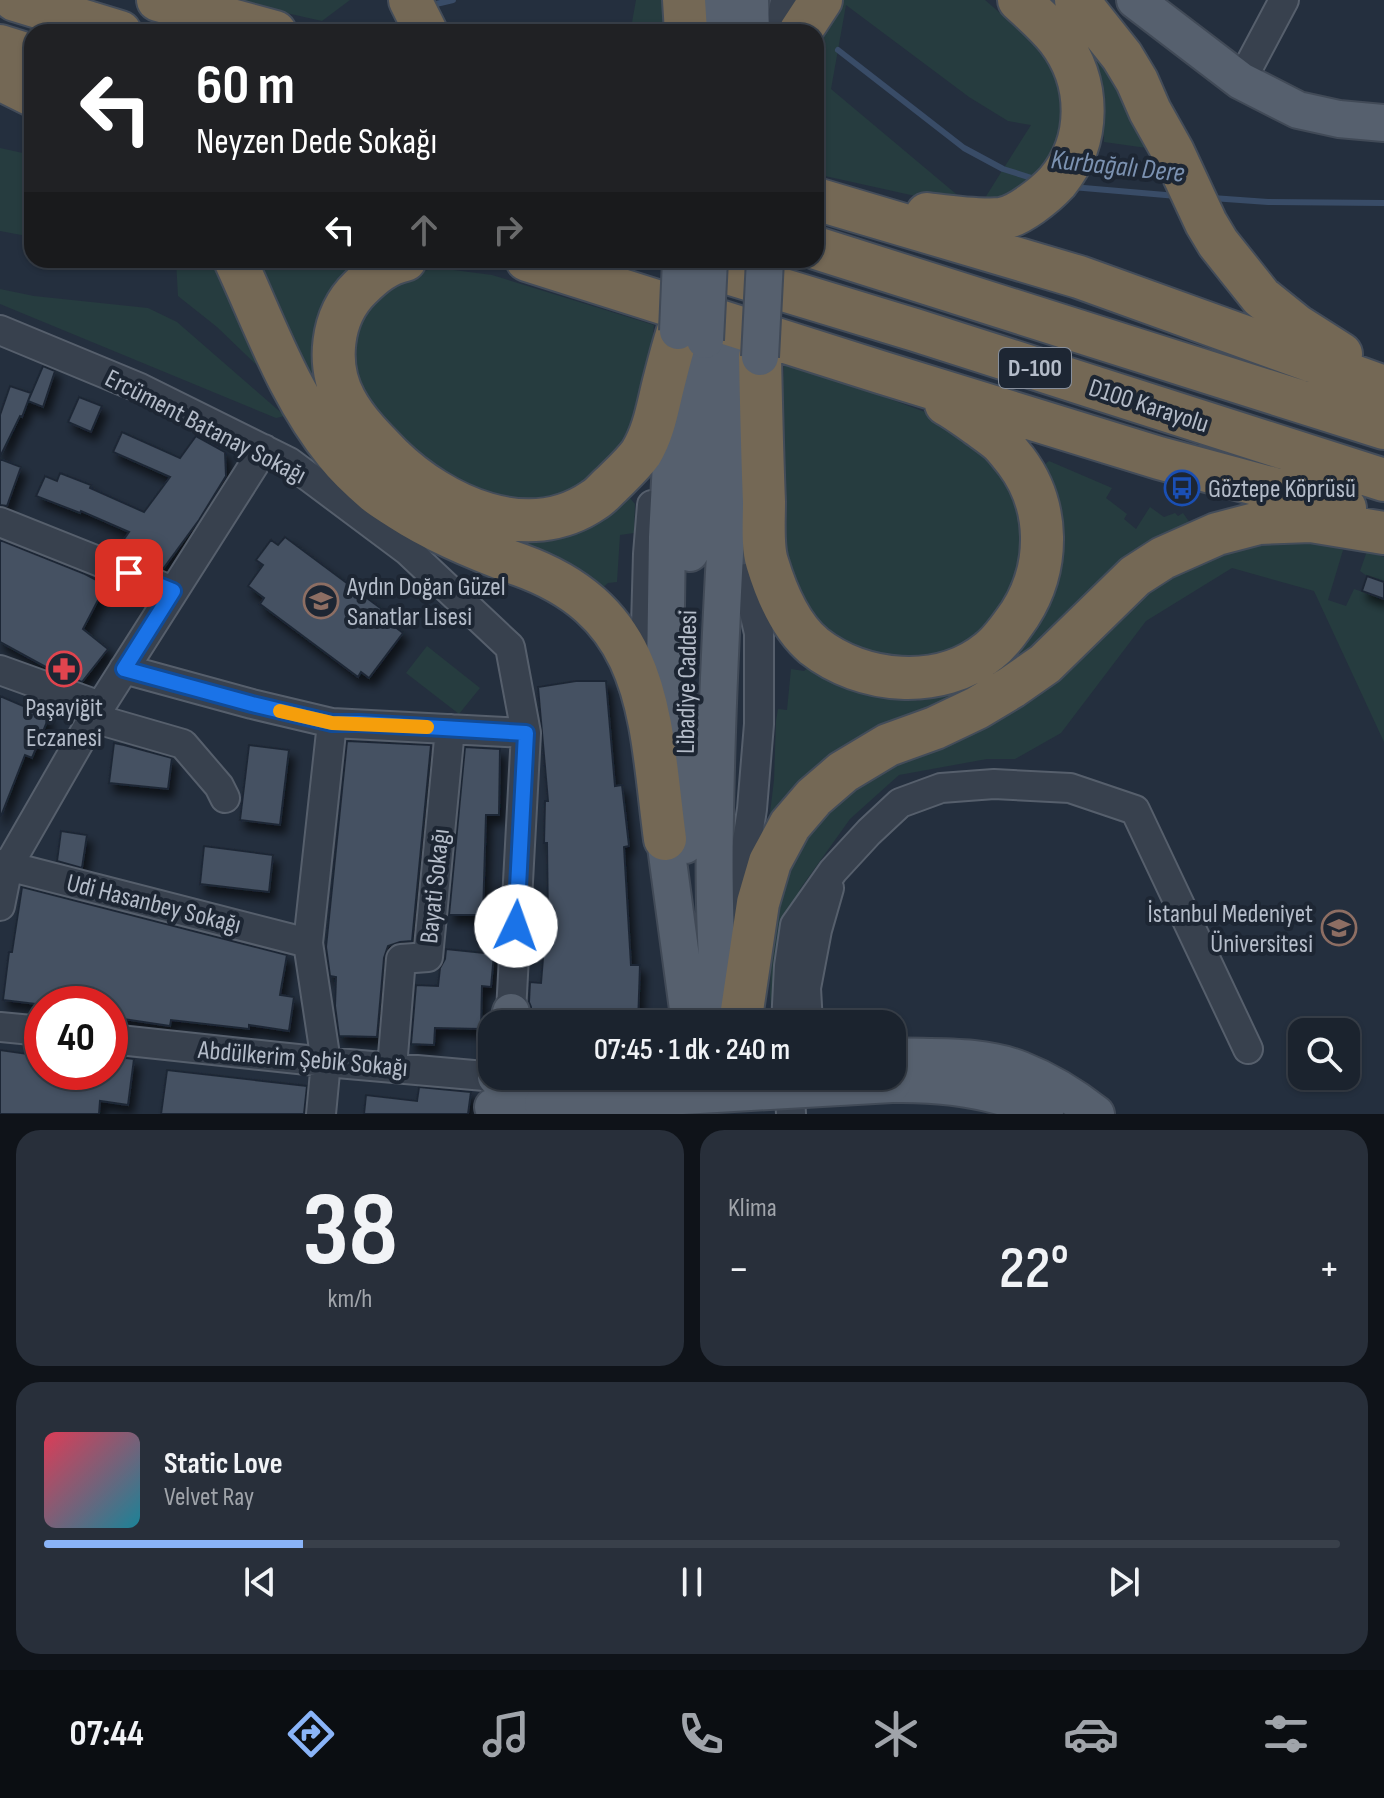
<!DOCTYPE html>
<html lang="tr">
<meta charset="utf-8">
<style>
body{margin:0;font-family:"Sofia Sans Condensed",sans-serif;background:#282f3a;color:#f1f3f6;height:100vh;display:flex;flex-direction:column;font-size:30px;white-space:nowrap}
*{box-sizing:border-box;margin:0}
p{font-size:26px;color:#a0a4aa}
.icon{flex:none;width:44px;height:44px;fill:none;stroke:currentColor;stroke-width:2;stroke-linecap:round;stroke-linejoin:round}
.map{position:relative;height:1114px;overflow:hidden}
.drawer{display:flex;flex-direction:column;gap:16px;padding:16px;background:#0f1319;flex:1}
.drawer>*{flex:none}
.top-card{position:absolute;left:24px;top:24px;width:800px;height:244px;border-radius:24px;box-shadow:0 2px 6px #0004,0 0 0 2px #39404a;background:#202124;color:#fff;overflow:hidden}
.fabs{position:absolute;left:1288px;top:1018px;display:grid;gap:16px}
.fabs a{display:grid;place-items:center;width:72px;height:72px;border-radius:16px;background:#1b232e;box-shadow:0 2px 6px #0004,0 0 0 2px #39404a;font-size:40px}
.speed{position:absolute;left:24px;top:986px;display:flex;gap:16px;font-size:40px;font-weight:700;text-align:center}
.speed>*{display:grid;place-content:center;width:104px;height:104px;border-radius:50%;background:#1b232e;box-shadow:0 2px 6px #0004,0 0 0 2px #39404a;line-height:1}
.speed .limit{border:12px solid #d22;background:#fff;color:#111}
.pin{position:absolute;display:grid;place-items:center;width:68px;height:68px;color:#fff;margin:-34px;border-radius:16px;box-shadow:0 4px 12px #0006}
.me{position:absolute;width:88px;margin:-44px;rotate:3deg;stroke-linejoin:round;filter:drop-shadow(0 0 6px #0008)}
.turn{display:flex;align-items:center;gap:28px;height:168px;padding:0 40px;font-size:36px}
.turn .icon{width:104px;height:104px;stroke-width:2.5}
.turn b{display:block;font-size:56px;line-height:68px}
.lanes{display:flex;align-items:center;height:76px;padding:0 40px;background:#0003;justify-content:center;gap:40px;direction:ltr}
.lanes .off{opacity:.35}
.big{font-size:60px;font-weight:600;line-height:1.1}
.drawer .widget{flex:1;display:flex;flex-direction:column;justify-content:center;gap:12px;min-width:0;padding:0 28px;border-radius:24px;background:#282f3a}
.drawer .dial{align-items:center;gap:0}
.dial b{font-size:104px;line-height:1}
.song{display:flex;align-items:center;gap:24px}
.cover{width:96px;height:96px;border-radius:12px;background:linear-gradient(135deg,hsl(350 70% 55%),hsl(190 70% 35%))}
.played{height:8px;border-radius:4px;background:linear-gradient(90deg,#8ab4f8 20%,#39404a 20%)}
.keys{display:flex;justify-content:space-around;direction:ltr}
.heat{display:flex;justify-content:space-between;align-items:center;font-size:44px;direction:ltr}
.drawer .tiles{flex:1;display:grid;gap:16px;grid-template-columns:1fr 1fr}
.widget:last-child{grid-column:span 2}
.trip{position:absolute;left:478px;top:1010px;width:428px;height:80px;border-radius:24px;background:#1b232e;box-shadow:0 2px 6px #0004,0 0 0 2px #39404a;font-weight:600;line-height:80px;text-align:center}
.tab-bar{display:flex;height:128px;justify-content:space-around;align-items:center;background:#0b0e12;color:#a0a4aa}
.tab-bar .icon{width:56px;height:56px}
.tab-bar .on{color:#8ab4f8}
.tab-bar b{font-size:36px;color:#f1f3f6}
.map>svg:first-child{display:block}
.green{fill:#263c3f}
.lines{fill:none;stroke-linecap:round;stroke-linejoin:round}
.stream{stroke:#394c67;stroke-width:6}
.building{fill:#455162;stroke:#1f2835;stroke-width:2;filter:url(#shadow)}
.minor-casing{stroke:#565f6c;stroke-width:32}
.major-casing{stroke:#414a57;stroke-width:40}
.highway-casing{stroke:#434c59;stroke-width:46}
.minor{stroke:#38414e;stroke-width:28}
.major{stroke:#56606e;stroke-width:36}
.highway{stroke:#746855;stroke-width:42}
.major-bridge-casing{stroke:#414a57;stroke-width:40;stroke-linecap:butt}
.major-bridge{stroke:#56606e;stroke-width:36}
.route-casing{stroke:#114b97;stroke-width:20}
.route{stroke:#1a73e8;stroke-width:14}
.slow{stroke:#f59e0b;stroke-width:14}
.labels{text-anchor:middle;stroke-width:8;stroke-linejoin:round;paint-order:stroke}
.shield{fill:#1d2633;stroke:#878f9c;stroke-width:2}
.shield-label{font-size:24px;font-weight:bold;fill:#b4bcc9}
.street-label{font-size:26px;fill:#b4bcc9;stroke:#1d2633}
.poi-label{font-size:26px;fill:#b4bcc9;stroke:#1d2633;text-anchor:start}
.water-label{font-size:28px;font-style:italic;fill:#7c92b1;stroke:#1d2633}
</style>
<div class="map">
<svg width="1384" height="1114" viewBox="0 0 1384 1114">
<defs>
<filter id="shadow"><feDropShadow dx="5" dy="8" stdDeviation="4" flood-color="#0009"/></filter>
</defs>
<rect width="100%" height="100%" fill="#242f3e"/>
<path class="green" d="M228 0H350L322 21Z
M636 0H666L667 32H558L566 27 604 22 631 28Z
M840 0H985L1028 37 1038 33 1070 116 1039 183 978 209 1031 125 1008 121 969 97 846 5 831 89 974 209 816 174V34Z
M1048 0H1060L1086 27 1154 149 1104 142 1103 98 1093 62Z
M0 148 32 155V237L0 231Z
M176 260H230L289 396 217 327 178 296Z
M249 260H380L349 280 333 300 322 331 320 352 323 377 333 405 350 432 409 486 433 505 468 522 496 531H552L583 521 610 507 623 490 635 504 634 533 620 535 617 582 608 583 597 593 566 571 437 521 407 503 374 477 343 444 316 405 274 317 263 284Z
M438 268 492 275 654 325 649 370 636 423 603 473 578 490 519 504 466 490 390 431 354 378 351 351 362 308 405 275Z
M0 289 34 296 148 308 177 322 285 416 276 418 0 304Z
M784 365 868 391 925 412 984 445 1019 499 1023 559 998 618 969 643 936 657 871 656 824 630 805 610 786 562 780 430Z
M1049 461 1112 488 1106 498 1127 514 1124 519 1136 529 1150 507 1164 517 1175 513 1178 516 1183 513 1190 523V530L1034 656 768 829 774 780 776 721 778 709 787 710 791 669 804 671 810 666 911 690 917 701C950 692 984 684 1011 660 1021 650 1030 637 1040 626L1036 613 1040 468Z
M1286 540 1323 544 1343 550 1328 600 1346 606 1354 589 1384 599V742L1314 591 1232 568 1146 621 1061 733 1015 759H987L899 775 850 819 800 889 785 960 783 1024H772L770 993 772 947 787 866 819 815 854 780 1156 578 1252 542Z
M1367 551 1384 557V582L1367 576 1360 571Z
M427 646 480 688 459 714 406 673Z"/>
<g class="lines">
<path class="stream" d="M436 4 453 0
M838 50 964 148 1003 169 1038 180
M1072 187 1177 196
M1212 198 1268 202 1384 203"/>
</g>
<path class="building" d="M43 366 55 371 43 407 28 401Z
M10 386 31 393 22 417 20 416 0 457V415Z
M79 397 102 406 91 432 68 422Z
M122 432 180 458 196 436 225 452 226 476 199 520 163 569 152 564 122 542 129 532 81 511 80 513 36 496 45 476 57 481 60 473 91 485 90 488 144 512 170 477 113 452Z
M0 459 21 467 7 506 0 505Z
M285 537 383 610 380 615 403 633 369 678 361 672 358 677 260 604 264 598 248 586 263 565 256 560 271 540 278 545Z
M0 540 85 574 106 585 83 629 108 649 82 682 53 671 0 642Z
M1367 576 1384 582V599L1362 591Z
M576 681H606L615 786 622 785 629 846 624 847 631 965H640L638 1024H530L531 1016V1007L529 1002 530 982 541 983 546 921 548 922 547 843H544L545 801H548L538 687Z
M0 696 49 717 32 758 25 755 1 816H0Z
M347 741 431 745 412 941 400 942 388 946 384 958 377 1037 339 1036 335 1006 336 977 330 976 326 947Z
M114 743 124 745 172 758 168 789 109 783Z
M249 745 289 750 280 825 240 820Z
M465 747 500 749 499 815H486L483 915H449Z
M61 831 87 835 82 868 57 861Z
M204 846 273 855 269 892 200 884Z
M22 887 287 955 280 995 294 997 289 1031 249 1025V1029L171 1020 170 1026 110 1017V1004H36L3 1000 9 952H12Z
M446 949 494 954 491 987 482 986 481 1029 435 1028 434 1045 411 1044 416 985 438 986 440 968 445 959Z
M0 1050 28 1054V1056L42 1058V1072H110V1056L134 1059 128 1105 100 1101 99 1114H0Z
M167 1070 307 1086 304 1114H161Z
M419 1087 471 1092 468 1114H364L366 1095 417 1101Z"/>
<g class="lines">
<g class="minor-casing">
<path id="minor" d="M779 32 785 0
M1241 81 1284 0
M0 330 140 388 289 462 408 551 510 647 526 733 511 1012
M652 505 648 554 646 627 656 666
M0 522 173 591
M124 669 252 704 332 723 526 733
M0 670 100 706
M93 718 183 744 219 786 225 798
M0 864 308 943
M0 906 8 866 93 718 264 449
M734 926 752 809 759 724V633L746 578
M786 1024 789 966 795 925 833 871 869 832 900 803 941 788 994 784 1070 788 1135 810 1248 1049
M808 1024 806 988 817 930 829 888
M0 1027 42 1031
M110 1039 326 1062 496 1077
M392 1067 401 959 428 957 450 729
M789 1076 791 1114
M321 1114 326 1062 308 943 332 723"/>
</g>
<g class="major-casing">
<path id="major" d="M750 0 751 32
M1135 0 1241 81 1298 110 1339 119 1384 123
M717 32 718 0
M690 553 705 340
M664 741 667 537 675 389
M665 812V839L690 1024
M685 845V709
M508 1024 511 1012
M722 1024C712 927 714 829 717 732 721 605 729 477 737 350
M892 1056C934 1058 982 1054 1021 1070 1049 1081 1073 1096 1096 1114
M496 1077 506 1076
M892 1084C945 1083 998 1089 1045 1114
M493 1107 543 1104"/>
</g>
<g class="highway-casing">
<path id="highway" d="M15 0 120 32
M158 0 275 32
M410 0 426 32
M684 0 686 32
M1076 0 1087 12 1122 56 1137 81 1150 111 1173 152 1206 223 1218 243 1261 297 1297 326 1341 354
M800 32 821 0
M0 46 32 56
M0 79 32 95
M816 199 1079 277 1384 387
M927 214C951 217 977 221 1001 219 1019 216 1045 195 1057 182 1091 141 1091 82 1058 39 1047 25 1032 12 1019 0
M816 248 1384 428
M235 260C265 325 290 397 336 453 347 467 361 480 375 492 382 498 391 503 400 509 437 533 478 550 520 565 654 613 649 719 665 839
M405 260C386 264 373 275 360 288 331 316 326 365 345 400 356 421 375 440 391 456 442 506 528 546 594 500 601 496 606 489 612 484 622 474 633 464 641 453 655 430 658 404 665 378 669 362 673 347 678 331
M527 260 880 372 1159 458 1345 508
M685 260 915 330 1384 480
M760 357C761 405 762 454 764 502 764 520 762 546 767 562 776 592 790 626 814 646 862 684 940 691 989 651 1001 642 1011 627 1020 614 1050 567 1050 506 1016 461 1011 455 1006 448 1000 442 993 436 984 430 976 424 966 417 957 410 946 404
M740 1024 758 903 770 862 790 825 814 797 843 772 888 745 935 728 977 708 1012 687 1045 664 1135 576 1163 558 1217 534 1259 523 1311 521 1384 533"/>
</g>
<use href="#minor" class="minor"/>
<use href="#major" class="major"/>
<use href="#highway" class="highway"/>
<g class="major-bridge-casing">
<path id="major-bridge" d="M678 331 681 260
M705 340 709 260
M760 357 765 260
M543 1104 892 1084"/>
</g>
<use href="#major-bridge" class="major-bridge"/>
</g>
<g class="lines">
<g class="route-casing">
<path id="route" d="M129 573 173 591 124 669 252 704 332 723H359L526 733 516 926"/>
</g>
<use href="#route" class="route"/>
<path class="slow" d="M280 711 332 723 427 727"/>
</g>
<defs>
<g id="bus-ring" transform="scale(1.8)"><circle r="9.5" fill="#1d2633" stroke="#1a4fb4" stroke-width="1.5"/><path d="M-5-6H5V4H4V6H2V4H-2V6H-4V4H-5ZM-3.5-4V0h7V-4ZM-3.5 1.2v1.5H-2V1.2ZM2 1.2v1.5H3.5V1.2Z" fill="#1a4fb4"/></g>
<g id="school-ring" transform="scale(1.8)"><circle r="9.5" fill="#1d2633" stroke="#8d6e63" stroke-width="1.5"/><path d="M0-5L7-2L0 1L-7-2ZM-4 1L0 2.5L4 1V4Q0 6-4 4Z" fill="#8d6e63"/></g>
<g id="pharmacy-ring" transform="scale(1.8)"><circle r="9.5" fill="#1d2633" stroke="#e0444e" stroke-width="1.5"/><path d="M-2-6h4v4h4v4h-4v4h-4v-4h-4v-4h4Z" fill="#e0444e"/></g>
<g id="university-ring" transform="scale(1.8)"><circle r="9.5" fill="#1d2633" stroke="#8d6e63" stroke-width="1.5"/><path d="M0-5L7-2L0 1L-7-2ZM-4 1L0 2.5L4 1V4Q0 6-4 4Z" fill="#8d6e63"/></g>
</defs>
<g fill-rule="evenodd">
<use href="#bus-ring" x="1182" y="488"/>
<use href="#school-ring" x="321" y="601"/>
<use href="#pharmacy-ring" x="64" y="669"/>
<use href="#university-ring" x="1339" y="928"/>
</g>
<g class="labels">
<rect class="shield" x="999" y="348" width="72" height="40" rx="6"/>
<g class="shield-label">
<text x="1035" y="376">D-100</text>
</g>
<g class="street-label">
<text transform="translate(1149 405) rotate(18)" y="9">D100 Karayolu</text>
<text transform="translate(206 426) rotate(27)" y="9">Ercüment Batanay Sokağı</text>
<text transform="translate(686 682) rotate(-89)" y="9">Libadiye Caddesi</text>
<text transform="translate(434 886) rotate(-84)" y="9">Bayati Sokağı</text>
<text transform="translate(154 903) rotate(14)" y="9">Udi Hasanbey Sokağı</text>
<text transform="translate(303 1058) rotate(5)" y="9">Abdülkerim Şebik Sokağı</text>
</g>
<g class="poi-label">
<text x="1208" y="497">Göztepe Köprüsü</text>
<text x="347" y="595">Aydın Doğan Güzel<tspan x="347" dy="30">Sanatlar Lisesi</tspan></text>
<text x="64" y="716" text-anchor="middle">Paşayiğit<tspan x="64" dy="30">Eczanesi</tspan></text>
<text x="1313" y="922" text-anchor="end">İstanbul Medeniyet<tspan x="1313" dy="30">Üniversitesi</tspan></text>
</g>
<g class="water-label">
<text transform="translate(1118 165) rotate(6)" y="10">Kurbağalı Dere</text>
</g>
</g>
</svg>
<div class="fabs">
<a><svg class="icon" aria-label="search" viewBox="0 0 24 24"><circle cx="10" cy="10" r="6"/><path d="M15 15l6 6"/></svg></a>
</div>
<div class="speed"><div class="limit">40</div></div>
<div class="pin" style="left:129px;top:573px;background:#d93025"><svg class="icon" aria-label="arrive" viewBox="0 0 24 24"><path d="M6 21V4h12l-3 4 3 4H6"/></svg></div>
<svg class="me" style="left:516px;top:926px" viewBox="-20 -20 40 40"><circle r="19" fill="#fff"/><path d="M0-13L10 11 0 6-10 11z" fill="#1a73e8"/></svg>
<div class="trip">07:45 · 1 dk · 240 m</div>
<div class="top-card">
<div class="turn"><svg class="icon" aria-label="left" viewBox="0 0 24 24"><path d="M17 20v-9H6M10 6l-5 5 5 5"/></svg><div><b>60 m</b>Neyzen Dede Sokağı</div></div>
<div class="lanes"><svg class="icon" aria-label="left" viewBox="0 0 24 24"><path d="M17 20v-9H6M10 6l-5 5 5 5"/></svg><svg class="icon off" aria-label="ahead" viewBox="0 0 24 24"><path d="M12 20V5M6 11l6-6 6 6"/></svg><svg class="icon off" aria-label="right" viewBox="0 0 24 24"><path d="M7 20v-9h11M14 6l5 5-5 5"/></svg></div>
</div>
</div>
<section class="drawer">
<div class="tiles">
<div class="widget dial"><b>38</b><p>km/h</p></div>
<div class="widget"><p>Klima</p>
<div class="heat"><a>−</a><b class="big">22°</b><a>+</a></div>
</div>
<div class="widget">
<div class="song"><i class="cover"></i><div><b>Static Love</b><p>Velvet Ray</p></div></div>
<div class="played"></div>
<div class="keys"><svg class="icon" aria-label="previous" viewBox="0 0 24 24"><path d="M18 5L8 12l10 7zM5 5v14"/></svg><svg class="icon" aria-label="pause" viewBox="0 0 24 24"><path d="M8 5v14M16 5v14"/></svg><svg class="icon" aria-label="next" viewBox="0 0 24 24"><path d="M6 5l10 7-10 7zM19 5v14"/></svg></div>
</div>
</div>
</section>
<nav class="tab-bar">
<b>07:44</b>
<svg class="icon on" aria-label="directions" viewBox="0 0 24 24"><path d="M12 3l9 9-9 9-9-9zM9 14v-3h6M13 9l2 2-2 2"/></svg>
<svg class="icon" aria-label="music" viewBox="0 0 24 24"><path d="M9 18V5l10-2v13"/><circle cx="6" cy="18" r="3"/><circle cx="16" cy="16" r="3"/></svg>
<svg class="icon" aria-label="phone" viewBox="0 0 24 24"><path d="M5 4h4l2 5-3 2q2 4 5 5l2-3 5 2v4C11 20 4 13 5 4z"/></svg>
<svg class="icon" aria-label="climate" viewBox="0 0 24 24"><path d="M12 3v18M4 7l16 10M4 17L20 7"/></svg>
<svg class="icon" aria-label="car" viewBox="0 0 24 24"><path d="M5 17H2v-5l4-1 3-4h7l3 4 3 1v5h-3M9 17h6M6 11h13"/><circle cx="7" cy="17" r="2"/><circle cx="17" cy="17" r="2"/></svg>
<svg class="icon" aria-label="filters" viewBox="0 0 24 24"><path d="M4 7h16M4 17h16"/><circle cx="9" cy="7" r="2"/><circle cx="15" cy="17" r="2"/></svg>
</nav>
